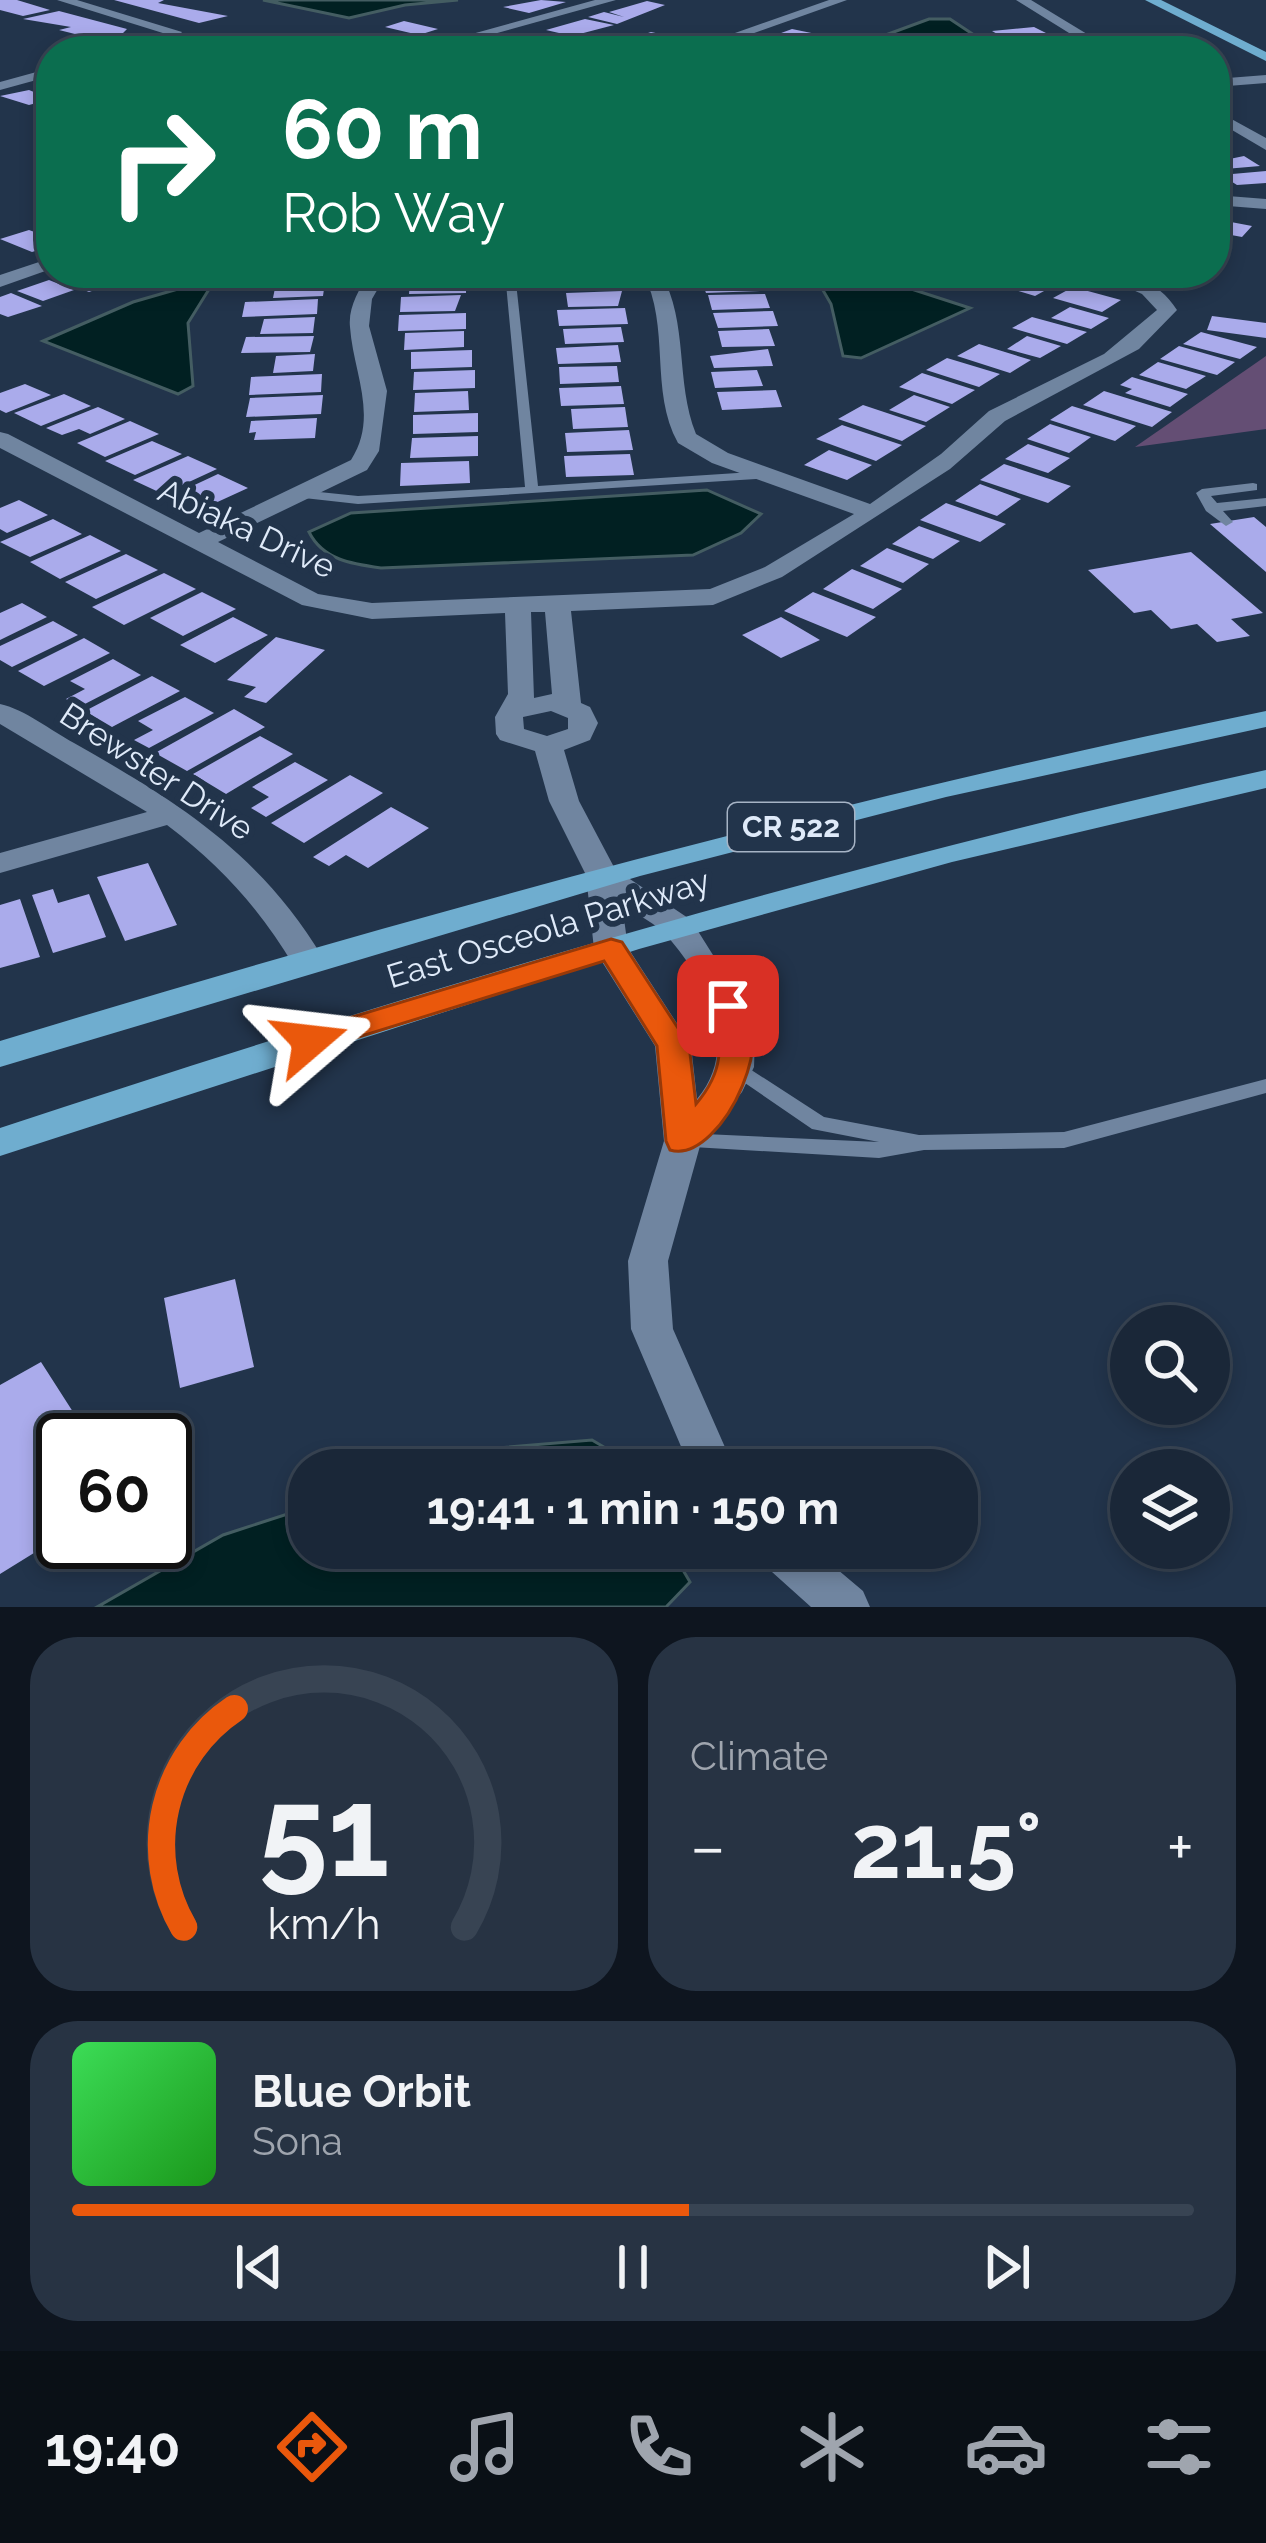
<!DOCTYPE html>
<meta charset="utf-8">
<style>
body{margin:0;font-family:Raleway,sans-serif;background:#273343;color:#f1f3f6;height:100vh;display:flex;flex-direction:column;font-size:45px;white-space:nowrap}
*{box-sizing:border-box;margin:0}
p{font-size:39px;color:#9fa5ae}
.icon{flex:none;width:66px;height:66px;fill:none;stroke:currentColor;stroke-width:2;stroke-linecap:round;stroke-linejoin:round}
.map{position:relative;height:1607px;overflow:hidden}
.details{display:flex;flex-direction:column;gap:30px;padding:30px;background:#0e151f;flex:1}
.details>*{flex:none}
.hud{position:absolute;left:36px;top:36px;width:1194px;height:252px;border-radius:48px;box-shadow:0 6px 18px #0003,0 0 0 3px #384453;background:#0b6e4f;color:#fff;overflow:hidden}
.controls{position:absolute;left:1110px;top:1305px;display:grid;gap:24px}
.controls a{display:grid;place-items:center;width:120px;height:120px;border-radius:50%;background:#1a2738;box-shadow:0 6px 18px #0003,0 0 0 3px #384453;font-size:60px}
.speed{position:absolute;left:36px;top:1413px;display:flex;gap:24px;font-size:60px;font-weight:700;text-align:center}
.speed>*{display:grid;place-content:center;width:156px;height:156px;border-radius:50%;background:#1a2738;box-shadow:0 6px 18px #0003,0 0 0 3px #384453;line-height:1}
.speed .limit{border:6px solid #111;border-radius:18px;background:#fff;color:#111}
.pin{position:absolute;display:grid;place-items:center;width:102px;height:102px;color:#fff;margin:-51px;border-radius:24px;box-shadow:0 6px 18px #0006}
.me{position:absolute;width:132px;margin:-66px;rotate:73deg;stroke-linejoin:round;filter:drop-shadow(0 0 9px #0008)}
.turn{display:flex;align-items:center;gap:42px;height:252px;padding:0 48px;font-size:54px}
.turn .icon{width:156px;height:156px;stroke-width:2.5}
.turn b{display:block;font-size:84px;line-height:102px}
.big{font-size:90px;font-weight:700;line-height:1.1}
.details .tile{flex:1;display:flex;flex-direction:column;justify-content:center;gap:18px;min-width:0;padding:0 42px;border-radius:48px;background:#273343}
.details .dial{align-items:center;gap:0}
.dial svg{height:312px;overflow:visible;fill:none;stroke:#384453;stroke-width:7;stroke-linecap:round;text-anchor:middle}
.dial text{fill:#f1f3f6;stroke:none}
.song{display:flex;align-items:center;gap:36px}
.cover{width:144px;height:144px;border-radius:18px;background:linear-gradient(135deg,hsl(130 70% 55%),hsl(120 70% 35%))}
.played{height:12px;border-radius:6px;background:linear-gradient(90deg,#ea580c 55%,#384453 55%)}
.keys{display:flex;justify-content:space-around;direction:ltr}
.heat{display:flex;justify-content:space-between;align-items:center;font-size:66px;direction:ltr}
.details .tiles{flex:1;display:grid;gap:30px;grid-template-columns:1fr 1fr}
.tile:last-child{grid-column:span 2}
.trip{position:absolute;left:288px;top:1449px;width:690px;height:120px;border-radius:48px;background:#1a2738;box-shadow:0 6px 18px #0003,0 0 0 3px #384453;font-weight:700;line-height:120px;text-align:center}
.dock{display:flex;height:192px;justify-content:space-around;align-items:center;background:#0a1016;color:#9fa5ae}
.dock .icon{width:84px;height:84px}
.dock .active{color:#ea580c}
.dock b{font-size:54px;color:#f1f3f6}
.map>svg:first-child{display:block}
.green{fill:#644e74}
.water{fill:#012022;stroke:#445d62;stroke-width:3}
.building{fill:#aaabeb}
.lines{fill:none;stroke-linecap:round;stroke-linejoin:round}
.service{fill:#7085a0;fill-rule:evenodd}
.minor{fill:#7085a0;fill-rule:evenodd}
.primary{fill:#6fadcf;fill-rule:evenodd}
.route{fill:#ea580c;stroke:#983908;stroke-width:3}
.labels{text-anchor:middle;stroke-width:12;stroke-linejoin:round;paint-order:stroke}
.shield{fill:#22344b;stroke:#a6b3c5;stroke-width:3}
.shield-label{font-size:30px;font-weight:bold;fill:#dfeaf9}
.street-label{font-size:33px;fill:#dfeaf9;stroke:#22344b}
</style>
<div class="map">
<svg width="1266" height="1607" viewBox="0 0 1266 1607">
<rect width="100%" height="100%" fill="#22344b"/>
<path class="green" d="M1266 356V429L1135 447Z"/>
<path class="water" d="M263 0H458L405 5 349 18Z
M929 19H950L998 51H842Z
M813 273H862L970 308 861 358 843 356 831 304Z
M216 278 188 323 193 386 178 394 43 341 133 302Z
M707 490 761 514 741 533 693 555 381 568C352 564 323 560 309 532L351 513Z
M592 1440 619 1456 627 1470H421L485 1449Z
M309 1507V1548H670L690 1582 666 1607H97L223 1535Z"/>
<path class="building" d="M0 0H17L50 10 23 16 0 10Z
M114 0H164L158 3 228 16 199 23Z
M541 0 566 2 529 13 503 7Z
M647 1 665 5 617 24 588 17 604 12 624 17 609 12Z
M59 11 127 29 122 34 142 39 119 45 59 30 71 27 23 19Z
M585 19 614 25 572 36 546 30Z
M404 21 438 29 419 35 385 27Z
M1034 27 1046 33 1006 39 992 31Z
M792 29 826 36 806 43 773 36Z
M651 32 683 39 662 46 630 39Z
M222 39 264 41 254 48 212 46Z
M29 90 51 99 29 105 0 96Z
M1244 156 1260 166 1225 169 1215 162Z
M1266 171V183L1237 185 1221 175Z
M1215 219 1252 226 1242 237 1215 232Z
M29 230 51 238 38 243 48 247 32 252 0 239Z
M69 273H101L120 281 89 292 54 278Z
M1027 273H1040L1064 280 1035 296 1002 286Z
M611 274 614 288 557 290 555 276Z
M755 277 760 291 706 293 701 279Z
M466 278V293L409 294 410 280Z
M49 280 74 290 43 301 17 291Z
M325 282 323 296 273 298 276 283Z
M1073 287 1121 300 1102 312 1053 298Z
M622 291 618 306 568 307 566 293Z
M11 293 42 306 8 317 0 314V297Z
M765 294 770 308 712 310 708 295Z
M461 295 455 311 400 312 401 297Z
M318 299 317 314 242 317 245 302Z
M1070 307 1109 318 1091 329 1051 318Z
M625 308 628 324 559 326 557 310Z
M773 311 778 326 718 328 713 313Z
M466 313V329L398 331 399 315Z
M1212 316 1266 323V338L1207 330Z
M315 317 313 333 260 334 264 319Z
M1032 317 1087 332 1067 344 1012 328Z
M621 327 624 342 565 344 563 329Z
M769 329 775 346 722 347 718 331Z
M464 331V347L404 350 405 333Z
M1201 332 1257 347 1240 359 1183 344Z
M314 336 310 352 241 353 246 337Z
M1027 336 1061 346 1040 358 1007 349Z
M979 344 1031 360 1010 373 957 356Z
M618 345 621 362 558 364 556 348Z
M1179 346 1235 362 1217 375 1160 359Z
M768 349 773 366 714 368 710 356Z
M472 350V367L411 369V352Z
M315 354 313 371 273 373 276 356Z
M947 358 1000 374 979 387 926 370Z
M1158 362 1206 376 1186 389 1139 375Z
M617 366 619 382 560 384 559 367Z
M475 370V388L413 390 414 372Z
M757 370 763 386 715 388 711 372Z
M922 373 975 390 952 404 899 387Z
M322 374 321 392 249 395 251 377Z
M1132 377 1188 394 1170 407 1125 393 1132 389 1120 385Z
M25 384 51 395 6 413 0 410V393Z
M621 386 624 404 561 406 559 388Z
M776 390 782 407 722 410 717 392Z
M468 391 469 410 414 412 415 393Z
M1104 391 1172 412 1152 427 1083 405Z
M64 394 91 406 41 426 14 413Z
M323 395 321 414 246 417 250 398Z
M914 395 950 407 926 422 889 410Z
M863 405 926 426 902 441 838 419Z
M1072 406 1136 426 1115 441 1050 420Z
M98 407 125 419 90 434 79 429 62 435 46 428Z
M625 407 628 427 573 429 571 409Z
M478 413V432L413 434V415Z
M317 418 315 438 254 440 256 432 249 433 251 421Z
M130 421 159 434 105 457 77 443Z
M1050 424 1091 437 1069 453 1027 439Z
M842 425 902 445 876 461 816 439Z
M629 430 633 450 567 452 565 433Z
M478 436V456L410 458 412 438Z
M152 441 182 454 135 475 105 461Z
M1028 444 1070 458 1048 473 1005 459Z
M829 450 872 465 847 480 804 465Z
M630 454 634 475 566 477 564 456Z
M188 456 217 469 163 494 133 480Z
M469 461 470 483 400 486 401 463Z
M1004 464 1071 486 1048 503 980 480Z
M218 474 248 488 200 510 171 496Z
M980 484 1021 499 997 516 955 501Z
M19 500 48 515 7 533 0 529V508Z
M946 503 1006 524 980 542 920 520Z
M1254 517 1266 527V572L1210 524Z
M53 519 82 534 30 557 0 542Z
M919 526 960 541 933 559 892 544Z
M90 535 121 551 60 579 30 562Z
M887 548 929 564 903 583 860 566Z
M1191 552 1263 613 1231 619 1250 636 1217 642 1197 624 1171 629 1151 610 1134 613 1088 570Z
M126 554 158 570 96 599 65 582Z
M852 569 902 589 873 609 823 589Z
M164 573 196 589 124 625 92 607Z
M202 592 236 609 183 636 150 618Z
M813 592 876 617 847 637 784 611Z
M22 603 47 617 0 640V613Z
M233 617 268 635 215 663 180 645Z
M781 617 820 640 781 658 742 635Z
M53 621 78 635 12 667 0 660V646Z
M276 637 325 650 266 703 244 697 256 687 227 680Z
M84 638 110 653 44 686 18 671Z
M113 659 141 675 79 707 66 699 85 689 70 681Z
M152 676 180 691 112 727 85 711Z
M185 697 214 713 149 748 134 740 153 730 138 721Z
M234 709 265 727 187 771 155 753Z
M260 736 293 754 226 794 193 774Z
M295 762 328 780 266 817 251 808 269 797 252 787Z
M350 775 383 793 304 843 271 823Z
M391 807 429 828 368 868 346 855 329 866 313 857Z
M148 863 177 925 125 941 97 877Z
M53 889 58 903 89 894 106 937 53 953 32 895Z
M20 899 40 957 0 968V905Z
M235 1279 254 1367 180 1388 164 1298Z
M41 1362 91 1440H63V1535L0 1574V1385Z"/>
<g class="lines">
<path class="service" d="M505 273H515L538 486 766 471 770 472V478L358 504 295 497 294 494 300 490 358 496 525 487Z
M1253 483 1257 484V490L1211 496 1217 503 1266 498V506L1223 511 1233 522 1226 526 1206 511 1196 493 1202 489Z
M736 1060 824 1117 919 1135 1064 1132 1266 1079V1093L1064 1148 924 1150 879 1158 676 1146 673 1141 676 1136 683 1133 879 1142 812 1129 729 1072 726 1067 729 1062Z"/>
<path class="minor" d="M57 0H77L182 32 170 46 127 51 166 34Z
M595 0H616L479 38 472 34Z
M829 0H847L704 51H684Z
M1016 0H1031L1115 51H1098Z
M51 68V76L0 90V82Z
M1266 75V83L1215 87V79Z
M1215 110 1266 138V150L1215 120Z
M1215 195 1266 199V209L1215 205Z
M51 258V269L0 287V275Z
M369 273H387L372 299 369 326 387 391 379 451 367 470 218 542 318 594 372 603 710 589 765 567 854 514 712 463 678 443C649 390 671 327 643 273H661C689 324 675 381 696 434L728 453 870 504 941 454 989 411 1104 354 1157 310 1142 294 1095 273C1130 273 1157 279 1177 310L1139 349 1005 421 950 469 782 577 713 605 571 611 581 703 590 707 598 723 590 740 564 750 579 801 615 869 691 920 745 1006 755 1040 754 1067 742 1092 700 1146 668 1261 673 1329 735 1470H691L631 1329 628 1261 664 1141 655 1046 594 949 586 875 549 801 535 751 500 740 496 734 495 717 508 694 505 613 372 619 302 605 0 448V432L8 434 199 533 351 460C379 417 353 372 350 327 348 307 359 290 369 273ZM531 612H545L552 694 534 698ZM551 711 568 718V729L547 736 524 729 523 717ZM622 904C636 914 657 924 668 937 707 982 740 1049 697 1099L691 1045 628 948Z
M0 704C26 710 50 730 74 743 178 802 260 853 323 958L318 966H294C259 908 221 866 167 825L0 873V853L147 812 0 724Z
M755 1548H812L863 1591 870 1607H811L762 1563Z"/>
<path class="primary" d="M1145 0H1161L1266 52V61Z
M1266 711V727L946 797 640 876 0 1067V1041C418 914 838 799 1266 711Z
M1266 770V788L952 862 639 949 0 1156V1128C417 990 837 865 1266 770Z"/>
</g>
<path class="route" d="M611 939 622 942 689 1045 696 1104C724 1071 723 1046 712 1006L728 995C791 1014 723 1166 670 1150L666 1141 657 1046 604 961 310 1052 294 1041 299 1033Z"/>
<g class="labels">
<rect class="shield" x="728" y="803" width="126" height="48" rx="9"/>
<g class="shield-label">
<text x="791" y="837">CR 522</text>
</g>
<g class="street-label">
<text transform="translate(247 528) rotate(25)" y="12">Abiaka Drive</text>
<text transform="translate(157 771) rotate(33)" y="12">Brewster Drive</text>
<text transform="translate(548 928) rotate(-17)" y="12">East Osceola Parkway</text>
</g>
</g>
</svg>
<div class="controls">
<a><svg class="icon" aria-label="search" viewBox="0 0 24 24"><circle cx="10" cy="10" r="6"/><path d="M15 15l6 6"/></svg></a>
<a><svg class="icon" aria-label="layers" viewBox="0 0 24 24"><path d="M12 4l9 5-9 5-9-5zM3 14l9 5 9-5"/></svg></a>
</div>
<div class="speed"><div class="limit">60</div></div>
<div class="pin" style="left:728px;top:1006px;background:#d93025"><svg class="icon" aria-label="arrive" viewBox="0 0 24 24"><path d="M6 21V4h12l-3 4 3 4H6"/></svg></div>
<svg class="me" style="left:310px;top:1041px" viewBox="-20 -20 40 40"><path d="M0-17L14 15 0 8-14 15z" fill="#ea580c" stroke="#fff" stroke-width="4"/></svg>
<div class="trip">19:41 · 1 min · 150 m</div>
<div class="hud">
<div class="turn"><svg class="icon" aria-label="right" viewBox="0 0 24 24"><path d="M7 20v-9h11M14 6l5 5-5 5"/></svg><div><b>60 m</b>Rob Way</div></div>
</div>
</div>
<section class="details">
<div class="tiles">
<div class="tile dial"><svg viewBox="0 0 100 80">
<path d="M14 69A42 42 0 1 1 86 69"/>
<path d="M14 69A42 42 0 0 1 27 13" stroke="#ea580c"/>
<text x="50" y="56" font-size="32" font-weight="700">51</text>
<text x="50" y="72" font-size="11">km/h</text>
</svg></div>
<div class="tile"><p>Climate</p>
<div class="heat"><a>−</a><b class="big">21.5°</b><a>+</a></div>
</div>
<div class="tile">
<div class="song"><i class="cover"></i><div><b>Blue Orbit</b><p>Sona</p></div></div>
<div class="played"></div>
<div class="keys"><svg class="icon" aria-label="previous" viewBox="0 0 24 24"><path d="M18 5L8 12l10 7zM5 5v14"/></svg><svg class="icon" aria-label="pause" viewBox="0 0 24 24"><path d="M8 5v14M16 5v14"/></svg><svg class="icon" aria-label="next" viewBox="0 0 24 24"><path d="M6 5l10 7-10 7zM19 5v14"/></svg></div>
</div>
</div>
</section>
<nav class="dock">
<b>19:40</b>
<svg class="icon active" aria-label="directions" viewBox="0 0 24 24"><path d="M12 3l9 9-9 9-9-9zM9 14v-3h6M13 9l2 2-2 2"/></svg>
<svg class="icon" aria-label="music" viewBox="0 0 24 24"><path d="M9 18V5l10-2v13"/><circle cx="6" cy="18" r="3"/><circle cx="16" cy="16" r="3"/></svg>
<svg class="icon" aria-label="phone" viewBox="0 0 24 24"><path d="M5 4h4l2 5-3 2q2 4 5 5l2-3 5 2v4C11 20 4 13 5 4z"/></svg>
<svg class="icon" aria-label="climate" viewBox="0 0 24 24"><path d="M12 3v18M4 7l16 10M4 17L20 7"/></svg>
<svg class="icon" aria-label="car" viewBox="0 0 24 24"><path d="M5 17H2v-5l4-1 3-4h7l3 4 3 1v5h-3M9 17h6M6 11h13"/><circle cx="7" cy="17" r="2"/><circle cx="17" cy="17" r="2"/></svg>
<svg class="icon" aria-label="filters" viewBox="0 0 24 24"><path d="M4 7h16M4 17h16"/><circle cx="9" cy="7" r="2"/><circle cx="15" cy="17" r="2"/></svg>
</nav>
